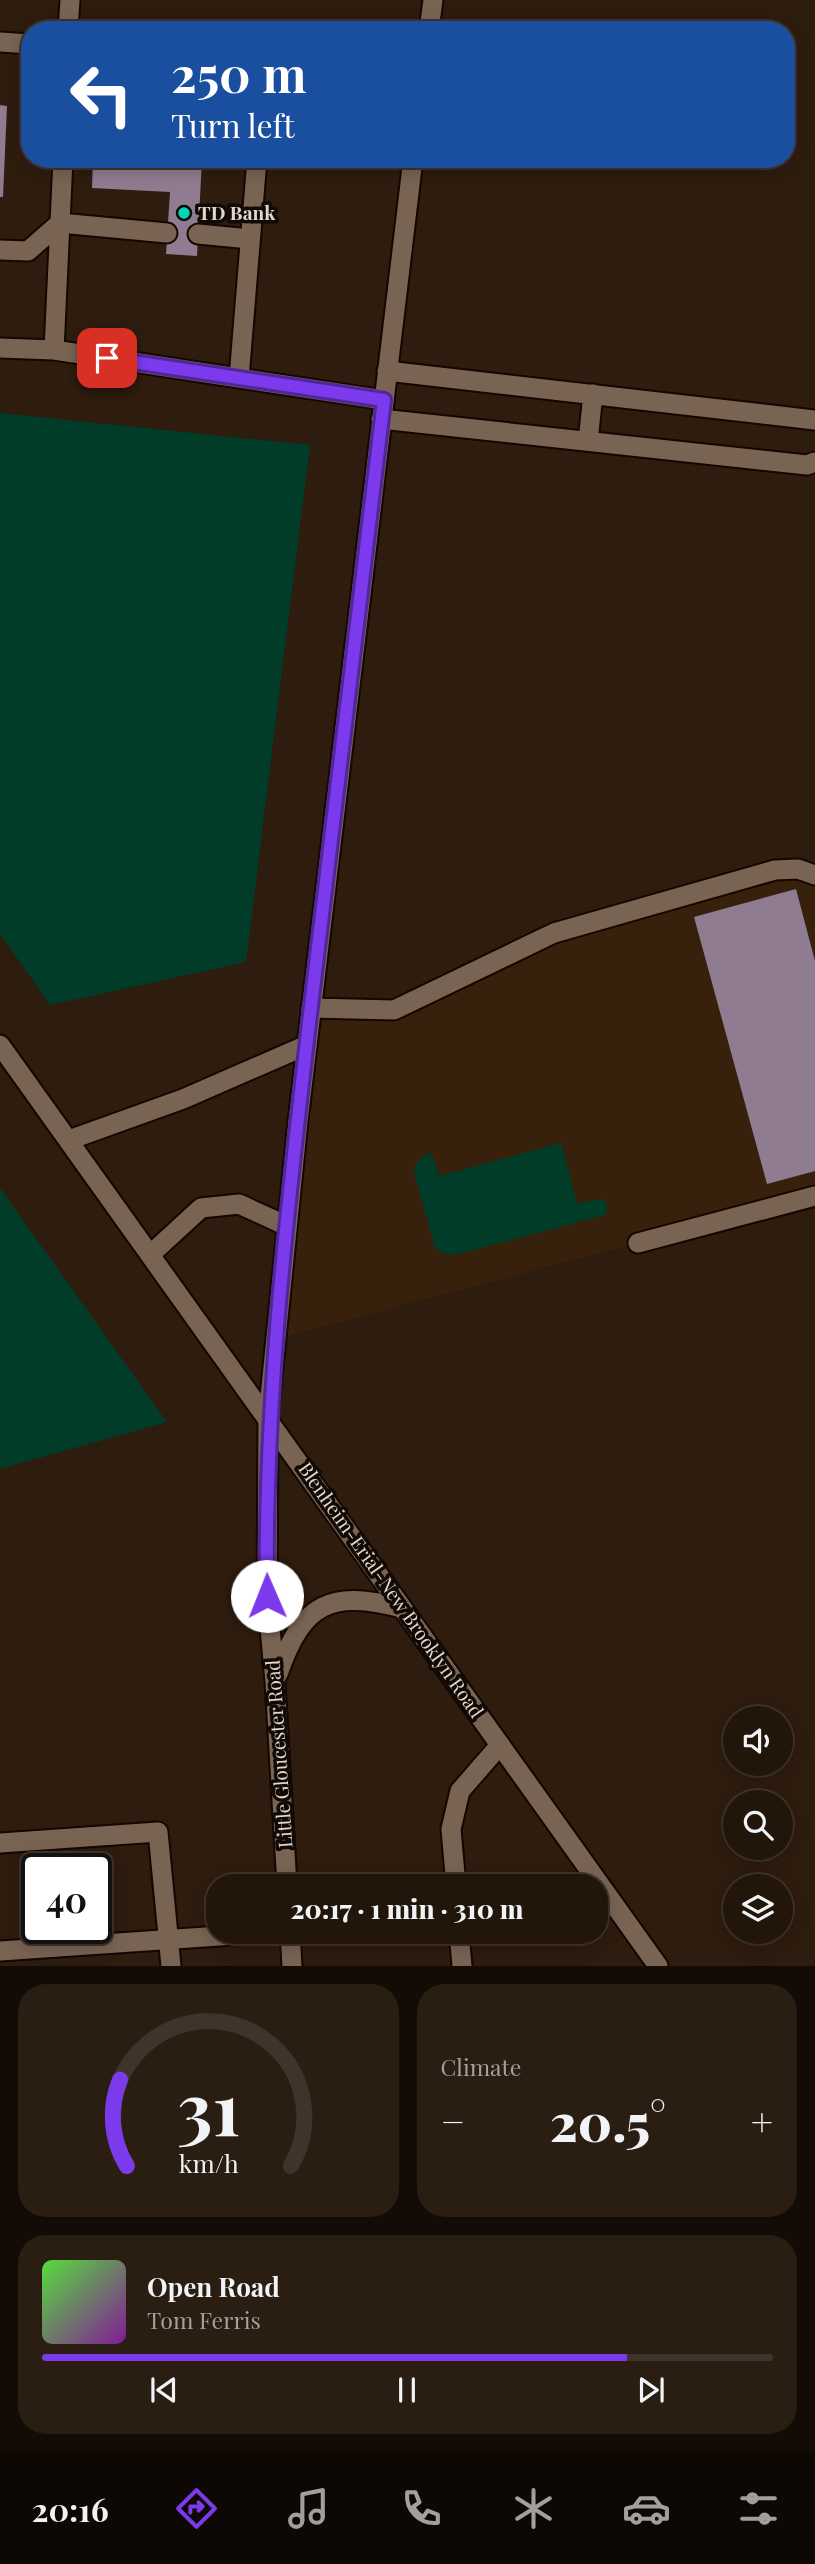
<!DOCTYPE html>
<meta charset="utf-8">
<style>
body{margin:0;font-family:"Playfair Display",serif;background:#2a1e13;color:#f1f3f6;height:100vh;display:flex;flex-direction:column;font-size:26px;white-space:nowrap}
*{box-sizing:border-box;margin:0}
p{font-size:23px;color:#a29f9c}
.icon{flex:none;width:38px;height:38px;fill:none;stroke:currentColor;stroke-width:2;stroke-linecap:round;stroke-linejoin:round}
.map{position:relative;height:1966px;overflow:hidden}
.panel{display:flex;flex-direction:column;gap:18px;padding:18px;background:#130c06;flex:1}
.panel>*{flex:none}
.guide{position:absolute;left:21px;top:21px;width:774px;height:147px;border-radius:28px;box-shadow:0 4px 18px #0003,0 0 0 2px #3f342b;background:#1a4fa0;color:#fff;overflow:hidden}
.tools{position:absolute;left:723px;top:1706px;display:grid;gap:14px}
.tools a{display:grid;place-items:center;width:70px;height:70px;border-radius:50%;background:#22150a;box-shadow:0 4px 18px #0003,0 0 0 2px #3f342b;font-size:35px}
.speed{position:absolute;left:21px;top:1853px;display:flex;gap:14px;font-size:35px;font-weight:700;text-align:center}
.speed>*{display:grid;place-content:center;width:91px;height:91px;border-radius:50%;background:#22150a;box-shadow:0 4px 18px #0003,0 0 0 2px #3f342b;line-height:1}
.speed .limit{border:4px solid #111;border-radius:10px;background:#fff;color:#111}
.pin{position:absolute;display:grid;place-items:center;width:60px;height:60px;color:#fff;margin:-30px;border-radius:14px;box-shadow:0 4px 10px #0006}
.me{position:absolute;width:77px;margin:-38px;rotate:359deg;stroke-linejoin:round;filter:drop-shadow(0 0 5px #0008)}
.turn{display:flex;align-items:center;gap:24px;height:147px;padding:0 35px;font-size:32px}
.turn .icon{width:91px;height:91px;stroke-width:2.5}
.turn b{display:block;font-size:49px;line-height:60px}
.big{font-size:52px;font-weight:800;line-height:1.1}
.panel .widget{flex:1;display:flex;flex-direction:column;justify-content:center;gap:10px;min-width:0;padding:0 24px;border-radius:28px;background:#2a1e13}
.panel .dial{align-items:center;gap:0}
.dial svg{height:182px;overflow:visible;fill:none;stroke:#3f342b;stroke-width:7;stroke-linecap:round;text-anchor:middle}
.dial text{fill:#f1f3f6;stroke:none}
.song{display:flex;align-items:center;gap:21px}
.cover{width:84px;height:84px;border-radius:10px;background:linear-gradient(135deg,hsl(110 70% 55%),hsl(290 70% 35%))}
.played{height:7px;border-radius:4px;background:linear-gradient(90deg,#7c3aed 80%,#3f342b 80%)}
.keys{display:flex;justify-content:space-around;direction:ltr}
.heat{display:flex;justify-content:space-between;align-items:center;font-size:38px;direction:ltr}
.panel .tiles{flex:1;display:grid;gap:18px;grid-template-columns:1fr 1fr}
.widget:last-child{grid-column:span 2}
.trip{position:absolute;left:206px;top:1874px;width:402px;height:70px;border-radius:28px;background:#22150a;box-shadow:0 4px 18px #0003,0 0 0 2px #3f342b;font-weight:800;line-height:70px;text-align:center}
.menu{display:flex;height:112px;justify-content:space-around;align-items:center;background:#0e0804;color:#a29f9c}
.menu .icon{width:49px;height:49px}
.menu .on{color:#7c3aed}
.menu b{font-size:32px;color:#f1f3f6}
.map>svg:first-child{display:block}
.built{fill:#37200c}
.green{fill:#003c27}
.building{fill:#8f7c91}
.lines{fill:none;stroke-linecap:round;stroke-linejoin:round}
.service-casing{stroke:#150600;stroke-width:23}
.tertiary-casing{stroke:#150600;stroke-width:23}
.secondary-casing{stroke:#150600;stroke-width:23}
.service{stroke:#796454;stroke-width:19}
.tertiary{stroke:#796454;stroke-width:19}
.secondary{stroke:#796454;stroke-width:19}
.route-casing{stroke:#51269a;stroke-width:18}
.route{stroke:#7c3aed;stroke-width:12}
.poi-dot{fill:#03d5b6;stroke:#100904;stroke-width:2.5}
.labels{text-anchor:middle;stroke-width:7;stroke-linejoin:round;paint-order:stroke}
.poi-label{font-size:19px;font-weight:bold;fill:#e2d6cd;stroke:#100904;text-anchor:start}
.street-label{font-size:19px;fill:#e2d6cd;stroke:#100904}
</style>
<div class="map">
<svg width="815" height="1966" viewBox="0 0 815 1966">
<rect width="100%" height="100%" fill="#2e1c0e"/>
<path class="built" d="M775 870 815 875V1196L276 1339 311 1008 394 1010 554 933Z"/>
<path class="green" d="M0 413 310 445 246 962 50 1005 0 934Z
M561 1143 577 1203 603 1199 608 1207 605 1215 455 1255 442 1253 435 1248 414 1173C415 1162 421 1155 432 1153L439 1176Z
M0 1188 167 1422 0 1469Z"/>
<path class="building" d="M0 105 7 106 3 197H0Z
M93 159H202L197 256 166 254 170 192 92 188Z
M796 889 815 961V1171L767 1184 694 917Z"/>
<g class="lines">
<g class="service-casing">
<path id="service" d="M68 30 70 0
M0 42 30 44
M198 234 250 239
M0 250 28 251 60 223 167 233
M0 348 54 350 384 400
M54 350 63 159
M387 371 815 420
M239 378 257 159
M381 419 807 465 815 462
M588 441 593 394
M311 1008 394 1010 554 933 775 870 798 869 815 875
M69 1140 183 1099 307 1045
M638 1243 815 1196
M151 1254 201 1208 239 1204 287 1226
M0 1843 158 1832 171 1966
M456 1886 451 1829 460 1791 500 1745
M459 1932 462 1966
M0 1951 278 1932"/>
</g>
<g class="tertiary-casing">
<path id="tertiary" d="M429 30 433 0
M278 1674C303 1602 330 1590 402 1608
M287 1886 275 1682 267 1596 268 1417 298 1121 413 159
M290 1932 292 1966"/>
</g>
<g class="secondary-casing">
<path id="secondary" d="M0 1045 658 1966"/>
</g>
<use href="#service" class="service"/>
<use href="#tertiary" class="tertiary"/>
<use href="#secondary" class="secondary"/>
</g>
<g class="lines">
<g class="route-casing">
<path id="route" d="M107 358 384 400C360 602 335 804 311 1006 288 1202 264 1399 267 1596"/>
</g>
<use href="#route" class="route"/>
</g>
<circle class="poi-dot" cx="184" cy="213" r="7"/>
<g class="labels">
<g class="poi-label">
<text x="198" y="220">TD Bank</text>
</g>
<g class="street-label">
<text transform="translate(391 1590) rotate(55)" y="7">Blenheim-Erial-New Brooklyn Road</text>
<text transform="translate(279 1754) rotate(-94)" y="7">Little Gloucester Road</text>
</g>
</g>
</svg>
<div class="tools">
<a><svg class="icon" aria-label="sound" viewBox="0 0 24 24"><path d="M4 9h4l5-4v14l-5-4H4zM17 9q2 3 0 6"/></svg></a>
<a><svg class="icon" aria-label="search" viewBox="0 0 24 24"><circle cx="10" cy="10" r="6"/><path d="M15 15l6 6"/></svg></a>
<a><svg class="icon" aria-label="layers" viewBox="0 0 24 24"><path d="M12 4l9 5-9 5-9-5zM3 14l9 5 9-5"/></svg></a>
</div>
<div class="speed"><div class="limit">40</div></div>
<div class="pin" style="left:107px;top:358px;background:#d93025"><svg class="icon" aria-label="arrive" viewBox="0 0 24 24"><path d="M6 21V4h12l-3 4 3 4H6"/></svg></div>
<svg class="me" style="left:267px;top:1596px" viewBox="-20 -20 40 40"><circle r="19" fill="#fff"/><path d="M0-13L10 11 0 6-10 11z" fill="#7c3aed"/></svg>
<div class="trip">20:17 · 1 min · 310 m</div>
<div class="guide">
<div class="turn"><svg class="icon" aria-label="left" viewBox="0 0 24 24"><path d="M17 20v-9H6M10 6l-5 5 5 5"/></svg><div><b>250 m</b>Turn left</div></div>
</div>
</div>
<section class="panel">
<div class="tiles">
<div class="widget dial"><svg viewBox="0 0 100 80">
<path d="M14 69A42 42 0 1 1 86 69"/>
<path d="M14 69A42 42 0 0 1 11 31" stroke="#7c3aed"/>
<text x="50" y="56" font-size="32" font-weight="700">31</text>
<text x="50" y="72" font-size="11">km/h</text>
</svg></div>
<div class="widget"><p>Climate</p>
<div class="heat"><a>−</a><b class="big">20.5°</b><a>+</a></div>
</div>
<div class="widget">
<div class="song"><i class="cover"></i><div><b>Open Road</b><p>Tom Ferris</p></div></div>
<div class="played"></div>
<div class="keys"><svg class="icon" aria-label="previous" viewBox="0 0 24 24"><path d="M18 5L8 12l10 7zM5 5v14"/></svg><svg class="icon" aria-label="pause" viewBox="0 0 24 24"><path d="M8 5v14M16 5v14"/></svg><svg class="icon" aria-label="next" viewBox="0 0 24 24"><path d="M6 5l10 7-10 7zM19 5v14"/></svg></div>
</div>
</div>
</section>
<nav class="menu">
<b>20:16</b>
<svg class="icon on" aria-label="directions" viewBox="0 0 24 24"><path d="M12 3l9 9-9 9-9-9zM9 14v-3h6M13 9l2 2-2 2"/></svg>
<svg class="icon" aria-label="music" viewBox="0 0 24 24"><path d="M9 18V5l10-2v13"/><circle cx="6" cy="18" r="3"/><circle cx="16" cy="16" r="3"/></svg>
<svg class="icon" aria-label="phone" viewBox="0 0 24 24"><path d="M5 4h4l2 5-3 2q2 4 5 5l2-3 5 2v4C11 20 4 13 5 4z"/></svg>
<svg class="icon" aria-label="climate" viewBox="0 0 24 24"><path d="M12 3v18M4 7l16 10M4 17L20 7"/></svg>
<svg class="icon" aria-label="car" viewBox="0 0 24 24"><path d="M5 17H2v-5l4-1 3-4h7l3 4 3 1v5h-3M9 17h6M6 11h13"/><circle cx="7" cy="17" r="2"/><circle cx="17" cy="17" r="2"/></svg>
<svg class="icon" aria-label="filters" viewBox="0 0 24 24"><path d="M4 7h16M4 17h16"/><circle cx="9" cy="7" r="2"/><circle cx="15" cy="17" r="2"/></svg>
</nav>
